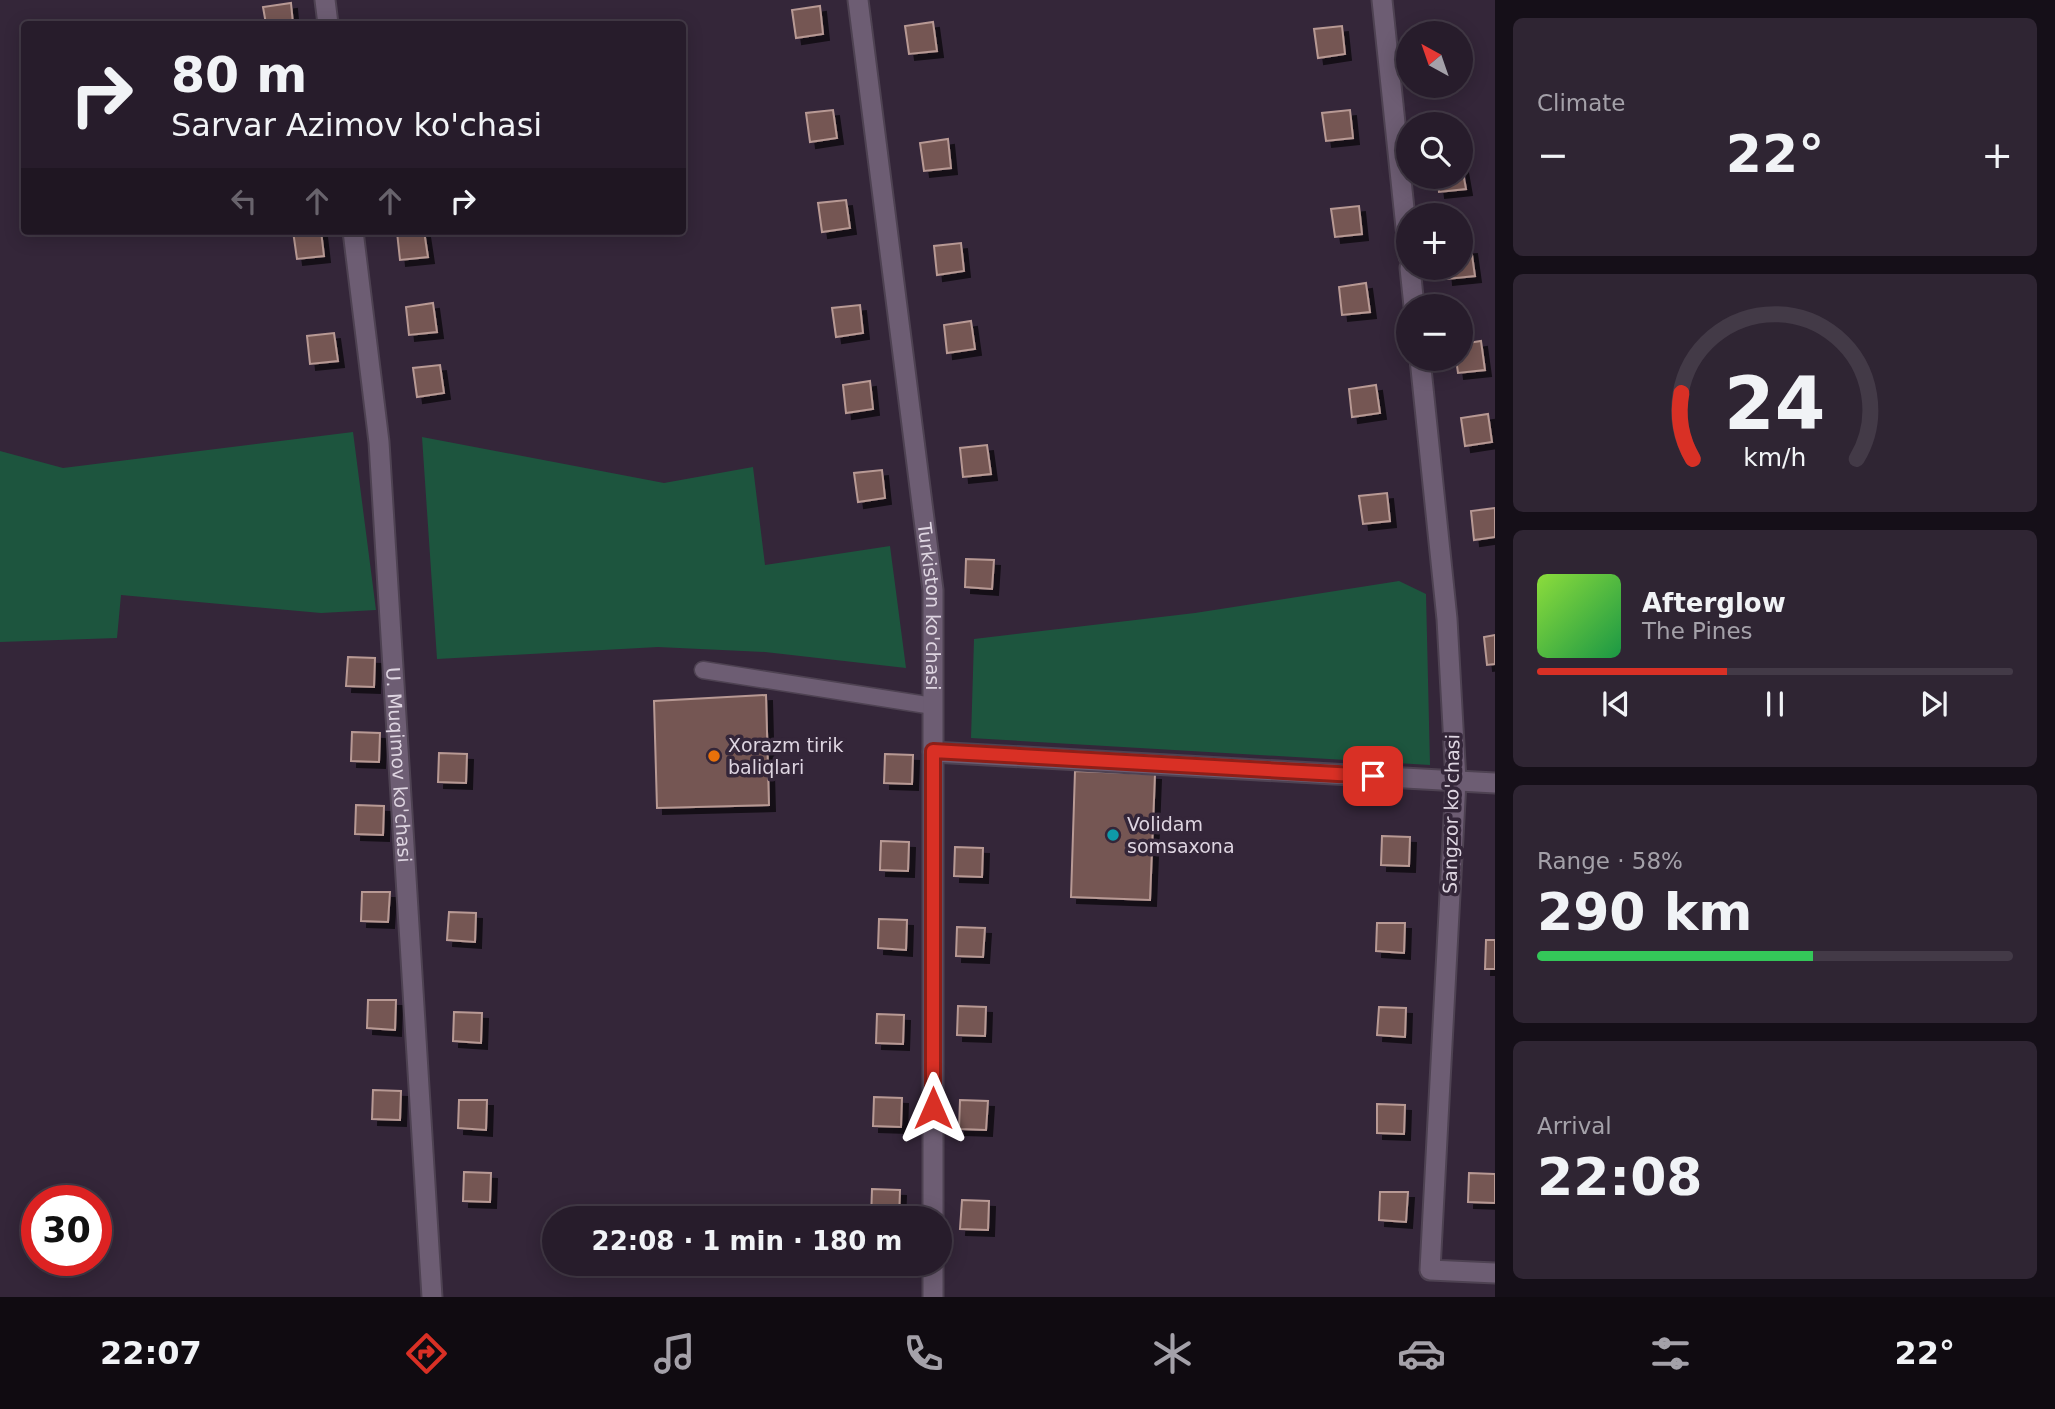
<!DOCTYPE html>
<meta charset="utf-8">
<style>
body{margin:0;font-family:"DejaVu Sans",sans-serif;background:#2f2533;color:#f1f3f6;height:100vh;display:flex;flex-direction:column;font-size:26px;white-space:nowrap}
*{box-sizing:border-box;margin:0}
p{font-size:23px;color:#a4a1a9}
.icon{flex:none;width:38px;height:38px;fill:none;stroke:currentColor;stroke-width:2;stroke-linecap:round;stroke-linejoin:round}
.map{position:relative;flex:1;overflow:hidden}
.sheet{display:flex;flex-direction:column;gap:18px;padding:18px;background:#150f18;width:560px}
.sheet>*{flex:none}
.top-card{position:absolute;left:21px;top:21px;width:665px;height:214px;border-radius:7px;box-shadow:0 4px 18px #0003,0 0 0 2px #433a47;background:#271c2b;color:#f1f3f6;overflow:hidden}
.needle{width:46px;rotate:320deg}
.tools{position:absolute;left:1396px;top:21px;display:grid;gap:14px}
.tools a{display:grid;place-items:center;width:77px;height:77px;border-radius:50%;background:#271c2b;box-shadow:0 4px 18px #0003,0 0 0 2px #433a47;font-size:35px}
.speed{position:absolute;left:21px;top:1185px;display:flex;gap:14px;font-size:35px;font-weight:700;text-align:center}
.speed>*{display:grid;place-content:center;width:91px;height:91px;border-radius:50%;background:#271c2b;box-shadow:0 4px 18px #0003,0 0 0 2px #433a47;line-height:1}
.speed .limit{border:10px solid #d22;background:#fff;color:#111}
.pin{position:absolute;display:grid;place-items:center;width:60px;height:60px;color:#fff;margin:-30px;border-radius:14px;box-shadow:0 4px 10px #0006}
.me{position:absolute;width:77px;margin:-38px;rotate:0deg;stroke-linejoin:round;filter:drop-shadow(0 0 5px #0008)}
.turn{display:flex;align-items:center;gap:24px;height:147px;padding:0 35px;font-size:32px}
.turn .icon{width:91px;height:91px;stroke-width:2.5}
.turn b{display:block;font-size:49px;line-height:60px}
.lanes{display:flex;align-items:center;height:66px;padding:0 35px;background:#0003;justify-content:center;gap:35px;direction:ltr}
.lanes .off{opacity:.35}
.big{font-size:52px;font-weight:600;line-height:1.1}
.sheet .card{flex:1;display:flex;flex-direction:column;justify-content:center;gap:10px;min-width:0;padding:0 24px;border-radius:10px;background:#2f2533}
.sheet .dial{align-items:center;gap:0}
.dial svg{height:182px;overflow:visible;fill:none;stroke:#433a47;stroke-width:7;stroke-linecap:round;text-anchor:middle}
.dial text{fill:#f1f3f6;stroke:none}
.song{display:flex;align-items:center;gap:21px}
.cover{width:84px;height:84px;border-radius:10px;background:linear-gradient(135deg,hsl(90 70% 55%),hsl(140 70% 35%))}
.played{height:7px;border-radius:4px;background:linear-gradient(90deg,#d93025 40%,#433a47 40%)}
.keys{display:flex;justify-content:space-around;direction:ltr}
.heat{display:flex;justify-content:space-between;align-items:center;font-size:38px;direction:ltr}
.charge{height:10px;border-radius:5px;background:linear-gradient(90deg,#34c759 58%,#433a47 0)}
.trip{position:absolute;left:542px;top:1206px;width:410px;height:70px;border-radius:35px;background:#271c2b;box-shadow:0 4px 18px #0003,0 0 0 2px #433a47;font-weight:600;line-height:70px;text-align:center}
.menu{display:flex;height:112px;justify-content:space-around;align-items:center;background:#100b11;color:#a4a1a9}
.menu .icon{width:49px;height:49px}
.menu .on{color:#d93025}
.menu b{font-size:32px;color:#f1f3f6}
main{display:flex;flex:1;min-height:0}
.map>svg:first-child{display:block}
.green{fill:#1d553e}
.building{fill:#745753;stroke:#b89994;stroke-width:2;filter:url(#shadow)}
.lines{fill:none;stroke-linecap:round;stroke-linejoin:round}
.service-casing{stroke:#4e4252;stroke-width:19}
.minor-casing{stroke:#4e4252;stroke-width:23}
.service{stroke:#6d5d73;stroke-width:16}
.minor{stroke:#6d5d73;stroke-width:19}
.route-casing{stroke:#8d1f18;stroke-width:18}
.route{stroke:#d93025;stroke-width:12}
.food-dot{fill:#e8710a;stroke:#342639;stroke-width:2.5}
.culture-dot{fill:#0f9aa8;stroke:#342639;stroke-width:2.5}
.labels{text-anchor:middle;stroke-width:7;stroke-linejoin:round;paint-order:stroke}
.street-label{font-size:19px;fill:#ded5e1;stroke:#342639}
.poi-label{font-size:19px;fill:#ded5e1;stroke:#342639;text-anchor:start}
</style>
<main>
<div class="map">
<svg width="1495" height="1297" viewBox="0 0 1495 1297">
<defs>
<filter id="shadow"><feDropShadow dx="6" dy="6" stdDeviation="0" flood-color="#0009"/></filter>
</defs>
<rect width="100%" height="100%" fill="#342639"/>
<path class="green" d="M353 432 376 610 321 613 121 595 117 638 0 642V451L63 468Z
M422 437 664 483 753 467 765 565 890 546 906 668 765 652 658 647 437 659Z
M1399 581 1426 594 1430 765 971 738 974 639 1195 613Z"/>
<path class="building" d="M291 3 293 24H266L263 7Z
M820 6 823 34 796 38 792 10Z
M933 22 937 51 909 54 905 26Z
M1342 26 1345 54 1318 58 1314 29Z
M833 110 837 138 810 142 806 113Z
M1350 110 1353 138 1326 141 1322 113Z
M948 139 951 168 924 171 920 143Z
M1461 161 1466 189 1439 192 1437 177H1461Z
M846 200 850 228 822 232 818 203Z
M1359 206 1362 234 1335 237 1331 209Z
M293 231H321L324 256 297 259Z
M424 231 428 257 400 260 397 232Z
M961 243 964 271 937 275 934 246Z
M1471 248 1475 276 1447 279 1446 268H1461V249Z
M1366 283 1370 312 1342 315 1339 287Z
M433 303 437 332 409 335 406 307Z
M860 305 863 333 836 337 832 308Z
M971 321 975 349 947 353 944 325Z
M334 333 338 361 310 364 307 336Z
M1481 341 1485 370 1458 373 1456 359H1461V344Z
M440 365 444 393 417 397 413 368Z
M870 381 873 409 846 413 843 385Z
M1376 385 1380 413 1352 417 1349 389Z
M1488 414 1492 442 1465 446 1461 418Z
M987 445 991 474 963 477 960 448Z
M882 470 885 498 858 502 854 473Z
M1387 493 1390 521 1363 524 1359 496Z
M1495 508V537L1474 540 1471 511Z
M966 559 994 560 992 589 965 587Z
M1495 635V664L1487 665 1484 637Z
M348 657 375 658 374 687 346 686Z
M766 695 769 805 657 808 654 701Z
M352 732 380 733 379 762 351 761Z
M439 753 467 754 466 783 438 782Z
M885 754 913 755 912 784 884 783Z
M1075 771 1155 774 1150 900 1071 897Z
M356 805 384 806 383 835 355 834Z
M1382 836 1410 837 1409 866 1381 865Z
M881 841 909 842 908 871 880 870Z
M955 847 983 848 982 877 954 876Z
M362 892H390L388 922 361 921Z
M449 912 476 913 475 942 447 940Z
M879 919 907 920 906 950 878 948Z
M1377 923H1405L1404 953 1376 951Z
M957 927 985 928 983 957 956 956Z
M1486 940H1495V969H1485Z
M368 1000H396L395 1030 367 1028Z
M958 1006 986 1007 985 1036 957 1035Z
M1379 1007 1406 1008 1405 1037 1377 1035Z
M454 1012 482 1013 481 1043 453 1041Z
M877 1014 904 1015 903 1044 876 1043Z
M373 1090 401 1091 400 1120 372 1119Z
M874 1097 902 1098 901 1127 873 1126Z
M459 1100H487L486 1130 458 1128Z
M960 1100 988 1101 986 1130 959 1129Z
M1377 1104 1405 1105 1404 1134 1377 1133Z
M464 1172 491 1173 490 1202 463 1201Z
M1469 1173 1495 1174V1203L1468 1202Z
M872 1189 900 1190 899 1218H871Z
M1380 1192H1408L1406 1222 1379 1220Z
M962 1200 989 1201 988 1230 960 1229Z"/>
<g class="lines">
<g class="service-casing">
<path id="service" d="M703 670 933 706"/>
</g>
<g class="minor-casing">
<g id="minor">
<path d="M325 0 328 24"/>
<path id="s1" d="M858 0 933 590V1218"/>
<path d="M1382 0 1409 256"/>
<path id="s2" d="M353 231 379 442 432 1297"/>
<path d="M1410 268 1414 306"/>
<path d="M1420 359 1447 619 1456 781 1430 1270 1495 1273"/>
<path d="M933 752 1495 783"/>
<path d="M933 1264V1297"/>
</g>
</g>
<use href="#service" class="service"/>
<use href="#minor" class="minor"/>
</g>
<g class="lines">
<g class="route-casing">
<path id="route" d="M933 1108V751L1373 776"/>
</g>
<use href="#route" class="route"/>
</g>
<circle class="food-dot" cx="714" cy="756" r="7"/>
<circle class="culture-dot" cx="1113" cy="835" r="7"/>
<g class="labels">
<g class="street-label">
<text dy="7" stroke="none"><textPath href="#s1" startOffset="611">Turkiston ko'chasi</textPath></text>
<text dy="7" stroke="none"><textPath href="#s2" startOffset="536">U. Muqimov ko'chasi</textPath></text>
<text transform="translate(1451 814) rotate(-89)" y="7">Sangzor ko'chasi</text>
</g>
<g class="poi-label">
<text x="728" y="752">Xorazm tirik<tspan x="728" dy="22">baliqlari</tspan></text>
<text x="1127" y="831">Volidam<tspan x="1127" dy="22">somsaxona</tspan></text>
</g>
</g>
</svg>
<div class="tools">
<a><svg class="needle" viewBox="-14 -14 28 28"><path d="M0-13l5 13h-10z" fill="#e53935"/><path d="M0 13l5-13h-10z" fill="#a4a1a9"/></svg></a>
<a><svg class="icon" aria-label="search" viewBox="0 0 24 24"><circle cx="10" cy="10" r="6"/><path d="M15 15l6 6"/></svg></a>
<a>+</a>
<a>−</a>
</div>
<div class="speed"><div class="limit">30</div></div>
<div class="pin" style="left:1373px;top:776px;background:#d93025"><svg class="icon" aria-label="arrive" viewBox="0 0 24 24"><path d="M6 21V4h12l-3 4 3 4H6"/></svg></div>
<svg class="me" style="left:933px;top:1108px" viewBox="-20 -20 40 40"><path d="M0-17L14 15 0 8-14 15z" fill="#d93025" stroke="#fff" stroke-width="4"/></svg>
<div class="trip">22:08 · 1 min · 180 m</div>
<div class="top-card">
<div class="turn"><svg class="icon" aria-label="right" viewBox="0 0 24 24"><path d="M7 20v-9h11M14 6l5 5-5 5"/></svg><div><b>80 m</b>Sarvar Azimov ko'chasi</div></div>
<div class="lanes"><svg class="icon off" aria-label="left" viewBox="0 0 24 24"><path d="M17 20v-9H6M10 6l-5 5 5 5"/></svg><svg class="icon off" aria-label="ahead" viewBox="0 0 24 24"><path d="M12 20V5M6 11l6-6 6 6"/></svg><svg class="icon off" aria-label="ahead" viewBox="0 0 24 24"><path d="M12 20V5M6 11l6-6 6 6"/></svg><svg class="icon" aria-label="right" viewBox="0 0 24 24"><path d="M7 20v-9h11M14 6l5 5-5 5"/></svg></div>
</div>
</div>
<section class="sheet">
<div class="card"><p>Climate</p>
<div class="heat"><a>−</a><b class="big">22°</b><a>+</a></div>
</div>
<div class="card dial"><svg viewBox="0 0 100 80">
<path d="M14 69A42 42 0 1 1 86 69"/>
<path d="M14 69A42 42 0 0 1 9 40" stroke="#d93025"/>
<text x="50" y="56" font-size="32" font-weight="700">24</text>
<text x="50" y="72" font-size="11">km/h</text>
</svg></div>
<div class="card">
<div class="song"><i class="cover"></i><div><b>Afterglow</b><p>The Pines</p></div></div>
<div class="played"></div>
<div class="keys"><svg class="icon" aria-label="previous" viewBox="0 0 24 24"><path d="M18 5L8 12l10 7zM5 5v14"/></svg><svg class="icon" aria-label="pause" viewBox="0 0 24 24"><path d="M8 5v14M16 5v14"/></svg><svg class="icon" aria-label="next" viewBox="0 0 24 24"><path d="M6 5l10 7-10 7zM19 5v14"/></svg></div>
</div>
<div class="card"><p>Range · 58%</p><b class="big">290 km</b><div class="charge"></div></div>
<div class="card"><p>Arrival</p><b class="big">22:08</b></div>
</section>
</main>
<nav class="menu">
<b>22:07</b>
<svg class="icon on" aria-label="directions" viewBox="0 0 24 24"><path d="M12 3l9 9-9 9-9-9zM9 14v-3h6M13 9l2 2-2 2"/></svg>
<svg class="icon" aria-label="music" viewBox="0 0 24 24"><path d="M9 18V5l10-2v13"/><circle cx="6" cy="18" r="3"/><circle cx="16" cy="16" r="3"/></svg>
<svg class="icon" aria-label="phone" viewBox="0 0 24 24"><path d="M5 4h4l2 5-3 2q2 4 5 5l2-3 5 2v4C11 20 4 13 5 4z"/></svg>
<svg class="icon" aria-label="climate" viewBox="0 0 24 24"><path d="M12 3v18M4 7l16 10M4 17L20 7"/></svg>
<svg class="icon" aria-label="car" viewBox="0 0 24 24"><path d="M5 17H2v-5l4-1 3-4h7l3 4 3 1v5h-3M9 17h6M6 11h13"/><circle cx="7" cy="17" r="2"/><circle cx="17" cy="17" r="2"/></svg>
<svg class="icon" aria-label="filters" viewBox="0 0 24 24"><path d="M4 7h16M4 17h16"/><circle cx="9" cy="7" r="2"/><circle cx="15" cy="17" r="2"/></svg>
<b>22°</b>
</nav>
